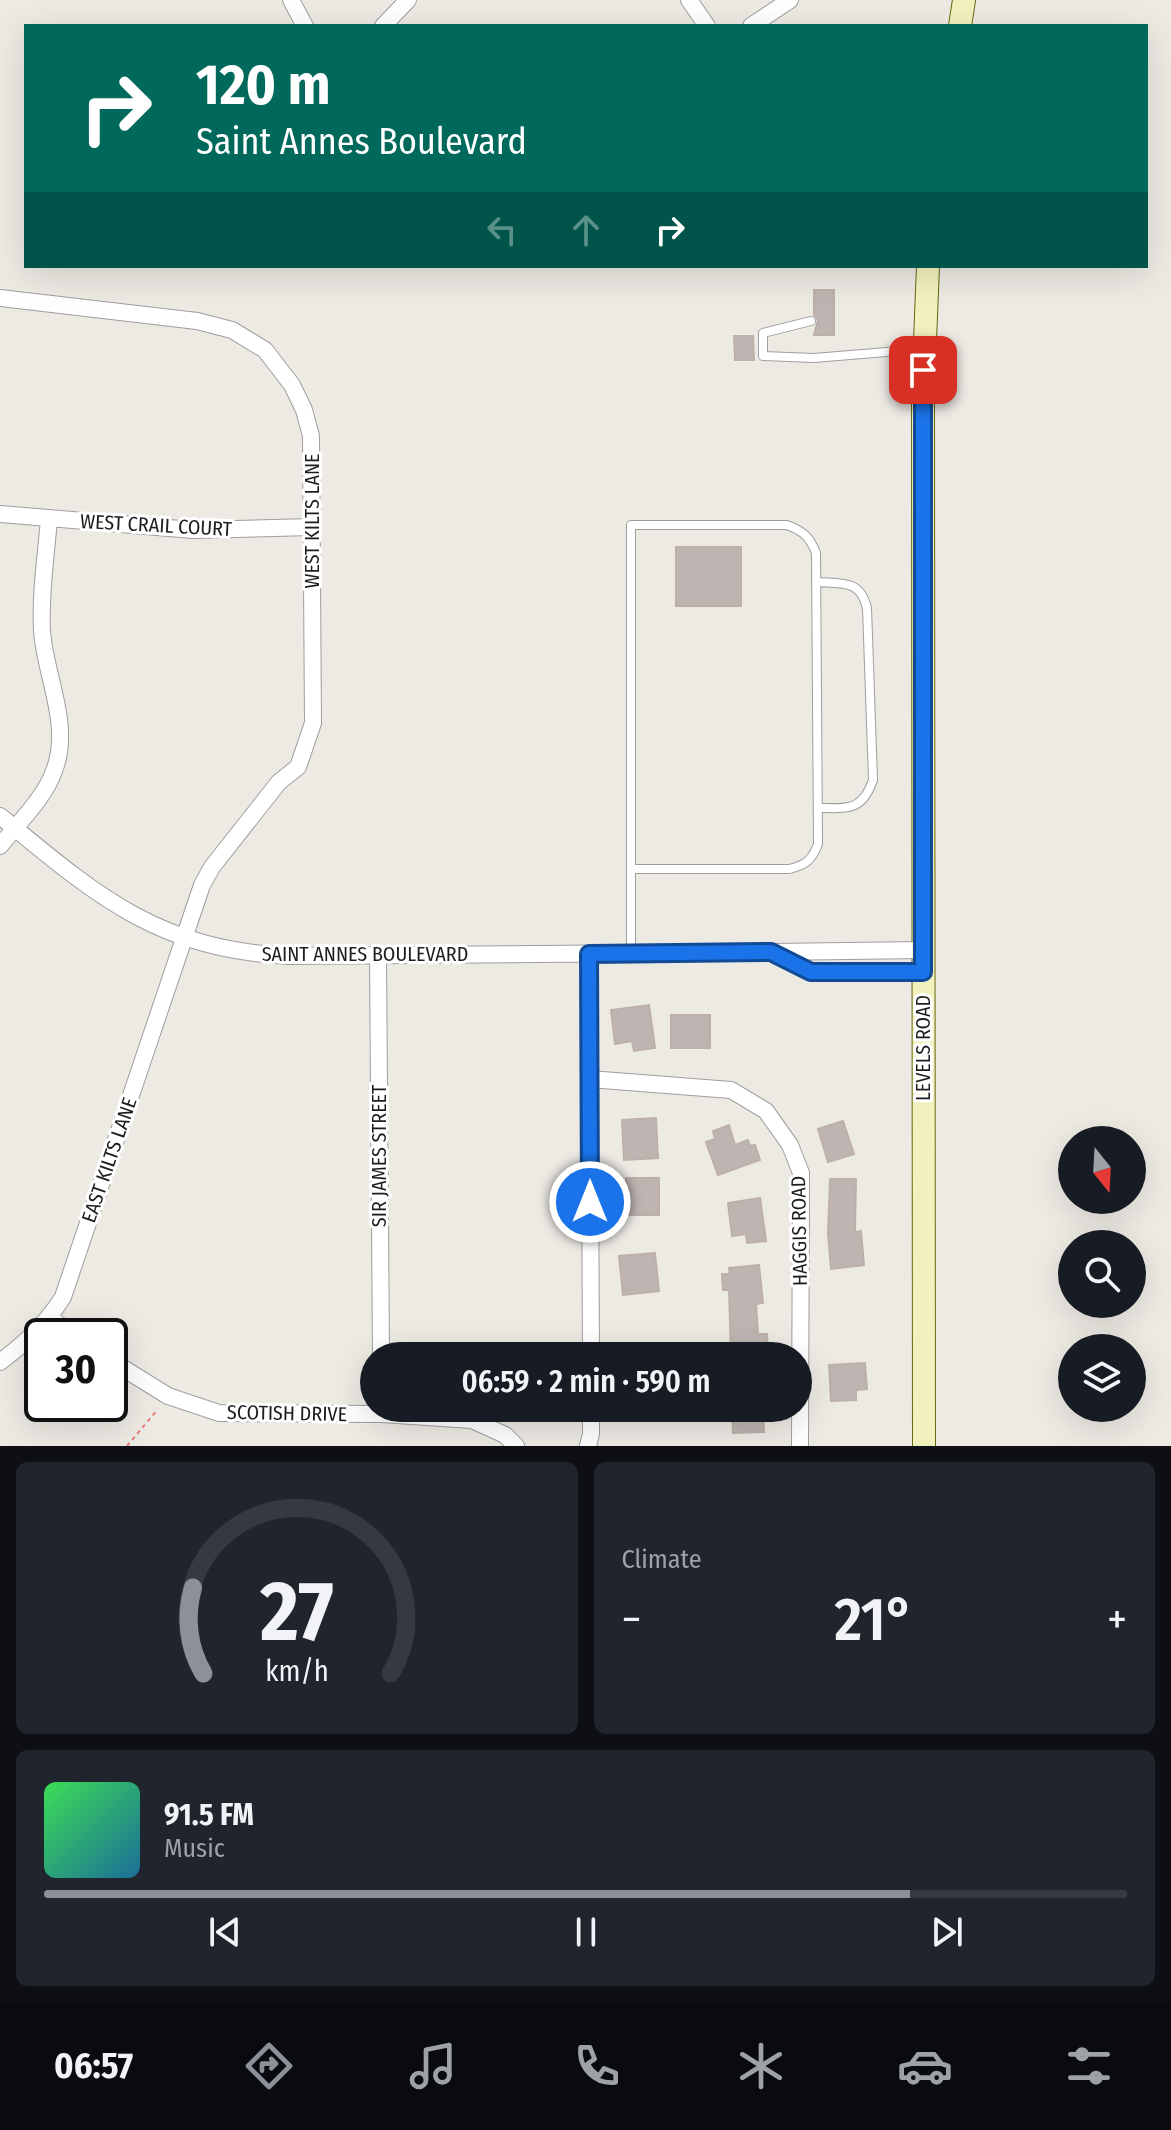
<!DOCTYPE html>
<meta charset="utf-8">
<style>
body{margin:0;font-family:"Fira Sans Condensed",sans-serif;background:#20242c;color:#f1f3f6;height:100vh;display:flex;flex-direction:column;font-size:30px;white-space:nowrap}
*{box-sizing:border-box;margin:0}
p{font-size:26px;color:#9ea1a6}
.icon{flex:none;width:44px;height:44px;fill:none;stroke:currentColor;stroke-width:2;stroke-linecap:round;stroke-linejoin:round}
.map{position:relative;height:1446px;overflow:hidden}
.panel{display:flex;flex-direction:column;gap:16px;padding:16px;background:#0d0f14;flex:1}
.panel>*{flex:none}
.banner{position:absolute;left:24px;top:24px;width:1124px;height:244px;border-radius:0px;box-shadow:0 8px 32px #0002;background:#00695c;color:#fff;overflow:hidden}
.needle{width:52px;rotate:162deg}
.fabs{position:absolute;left:1058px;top:1126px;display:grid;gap:16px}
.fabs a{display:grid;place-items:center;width:88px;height:88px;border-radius:50%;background:#171b24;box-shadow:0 8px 32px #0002;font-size:40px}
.speed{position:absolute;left:24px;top:1318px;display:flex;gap:16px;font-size:40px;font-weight:700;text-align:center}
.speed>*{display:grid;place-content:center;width:104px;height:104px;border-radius:50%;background:#171b24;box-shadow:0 8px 32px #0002;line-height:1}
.speed .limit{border:4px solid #111;border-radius:12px;background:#fff;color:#111}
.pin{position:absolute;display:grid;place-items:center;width:68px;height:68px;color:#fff;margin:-34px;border-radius:16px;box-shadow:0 4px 12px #0006}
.me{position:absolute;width:88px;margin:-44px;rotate:0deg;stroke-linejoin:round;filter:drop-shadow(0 0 6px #0008)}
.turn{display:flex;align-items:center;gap:28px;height:168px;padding:0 40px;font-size:36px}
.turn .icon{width:104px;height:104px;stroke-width:2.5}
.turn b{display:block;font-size:56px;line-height:68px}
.lanes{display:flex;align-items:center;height:76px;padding:0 40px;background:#0003;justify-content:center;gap:40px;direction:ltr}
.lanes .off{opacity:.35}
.big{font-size:60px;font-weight:600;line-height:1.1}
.panel .widget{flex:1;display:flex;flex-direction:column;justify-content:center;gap:12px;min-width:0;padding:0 28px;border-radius:12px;background:#20242c}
.panel .dial{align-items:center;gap:0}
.dial svg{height:208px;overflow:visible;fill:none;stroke:#363941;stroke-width:7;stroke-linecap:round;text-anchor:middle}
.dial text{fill:#f1f3f6;stroke:none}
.song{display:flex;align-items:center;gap:24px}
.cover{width:96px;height:96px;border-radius:12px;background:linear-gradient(135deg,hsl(130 70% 55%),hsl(200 70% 35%))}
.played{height:8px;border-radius:4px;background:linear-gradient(90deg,#8c9099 80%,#363941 80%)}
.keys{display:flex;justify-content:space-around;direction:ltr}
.heat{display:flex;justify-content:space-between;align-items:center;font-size:44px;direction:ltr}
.panel .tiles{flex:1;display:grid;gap:16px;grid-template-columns:1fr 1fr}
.widget:last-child{grid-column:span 2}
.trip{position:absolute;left:360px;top:1342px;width:452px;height:80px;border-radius:40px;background:#171b24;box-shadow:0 8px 32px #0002;font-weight:600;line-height:80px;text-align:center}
.tab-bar{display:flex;height:128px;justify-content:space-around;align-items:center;background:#090b0e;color:#9ea1a6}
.tab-bar .icon{width:56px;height:56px}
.tab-bar .active{color:#8c9099}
.tab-bar b{font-size:36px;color:#f1f3f6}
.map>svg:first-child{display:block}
.building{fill:#bdb5b1;stroke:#bdb0a8;stroke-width:2}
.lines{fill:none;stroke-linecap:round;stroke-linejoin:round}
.lane-casing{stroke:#9e9e9e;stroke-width:10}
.street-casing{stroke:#9e9e9e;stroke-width:18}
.secondary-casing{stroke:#656811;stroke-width:24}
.path{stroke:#ea7c78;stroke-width:2;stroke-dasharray:4 4;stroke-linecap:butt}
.lane{stroke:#fff;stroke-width:8}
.street{stroke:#fff;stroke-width:16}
.secondary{stroke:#f2f1bd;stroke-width:22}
.route-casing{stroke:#114b97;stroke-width:20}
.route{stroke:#1a73e8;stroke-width:14}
.labels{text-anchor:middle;stroke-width:6;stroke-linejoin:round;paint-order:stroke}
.street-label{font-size:20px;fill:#1d1d1d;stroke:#fff}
</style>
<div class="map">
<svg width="1171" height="1446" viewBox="0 0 1171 1446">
<rect width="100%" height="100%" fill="#edeae4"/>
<path class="building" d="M814 290H834V335H814L818 320 814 315Z
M734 336H753L754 360H735Z
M676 547H741V606H676Z
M649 1005 655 1048 634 1051 632 1041 615 1044 611 1010Z
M671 1015H710V1048H671Z
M656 1118 658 1158 624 1160 622 1120Z
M843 1121 854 1154 828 1162 818 1129Z
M729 1125 735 1145 748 1140 750 1146 755 1145 760 1160 718 1175 706 1142 715 1139 713 1131Z
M626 1178H659V1215H618V1200H626Z
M830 1179H856L855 1232 861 1231 864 1265 831 1269 828 1234Z
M760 1198 766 1241 747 1243 746 1234 732 1236 728 1203Z
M655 1253 659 1291 623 1295 619 1256Z
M759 1265 763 1303 756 1304 758 1334H767L768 1356H731L729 1290H723L722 1274H730L729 1268Z
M865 1363 867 1389 856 1390V1400L831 1401 829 1365Z
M732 1408H763L764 1432 733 1433Z"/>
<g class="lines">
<g class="lane-casing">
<path id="lane" d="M811 321 763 333V356L814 358 923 349
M816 582C842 584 860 579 867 608L873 780C862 812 847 808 818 808
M631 869H789C806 865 812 860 818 844L816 553C810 537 803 531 787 525H631V953"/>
</g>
<g class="street-casing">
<path id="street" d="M291 0 305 26
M689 0 707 26
M383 26 408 0
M751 26 790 0
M0 298 197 321 232 330 265 350 292 385 304 410 311 436 313 723 298 767 279 782 212 867 202 885 63 1297C46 1324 26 1343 0 1362
M0 514 193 530 312 527
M0 816C97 896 157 949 288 956L771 952
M0 846C18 823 44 799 54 771 72 725 45 676 42 631 40 594 46 556 49 519
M923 950 771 952 811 972H923
M589 954 591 1356
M378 955 381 1356
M589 1079 731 1090 766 1111 790 1145 801 1173 800 1446
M50 1318 75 1336
M110 1360 168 1396 219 1413 382 1414 472 1420 505 1435 516 1446
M588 1446 591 1434V1408"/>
</g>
<g class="secondary-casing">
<path id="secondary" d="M960 26 964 0
M924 1446 923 391 928 266"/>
</g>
<path class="path" d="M127 1446 158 1409"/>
<use href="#lane" class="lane"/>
<use href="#street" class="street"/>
<use href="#secondary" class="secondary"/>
</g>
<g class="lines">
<g class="route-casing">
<path id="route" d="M590 1202 589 954 771 952 811 972H923V370"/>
</g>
<use href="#route" class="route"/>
</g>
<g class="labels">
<g class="street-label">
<text transform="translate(312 521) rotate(-90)" y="7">WEST KILTS LANE</text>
<text transform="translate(156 525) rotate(3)" y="7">WEST CRAIL COURT</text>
<text x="365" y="961">SAINT ANNES BOULEVARD</text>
<text transform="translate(923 1048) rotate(-90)" y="7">LEVELS ROAD</text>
<text transform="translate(379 1156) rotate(-90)" y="7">SIR JAMES STREET</text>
<text transform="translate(109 1160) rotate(-71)" y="7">EAST KILTS LANE</text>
<text transform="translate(799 1231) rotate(-91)" y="7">HAGGIS ROAD</text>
<text transform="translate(287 1413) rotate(1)" y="7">SCOTISH DRIVE</text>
</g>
</g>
</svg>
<div class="fabs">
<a><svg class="needle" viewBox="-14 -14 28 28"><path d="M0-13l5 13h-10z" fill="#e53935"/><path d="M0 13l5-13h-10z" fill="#9ea1a6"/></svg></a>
<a><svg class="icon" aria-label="search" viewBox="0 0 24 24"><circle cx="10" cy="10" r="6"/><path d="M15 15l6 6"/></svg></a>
<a><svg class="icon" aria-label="layers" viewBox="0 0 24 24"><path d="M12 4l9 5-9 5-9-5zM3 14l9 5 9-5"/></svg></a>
</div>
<div class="speed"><div class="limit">30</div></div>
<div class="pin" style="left:923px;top:370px;background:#d93025"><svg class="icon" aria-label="arrive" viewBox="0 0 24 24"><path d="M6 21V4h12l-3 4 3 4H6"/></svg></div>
<svg class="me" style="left:590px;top:1202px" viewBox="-20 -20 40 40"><circle r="17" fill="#1a73e8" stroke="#fff" stroke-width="3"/><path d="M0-11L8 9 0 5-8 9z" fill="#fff"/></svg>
<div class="trip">06:59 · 2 min · 590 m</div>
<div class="banner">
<div class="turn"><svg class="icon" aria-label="right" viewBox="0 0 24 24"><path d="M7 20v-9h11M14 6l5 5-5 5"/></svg><div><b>120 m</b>Saint Annes Boulevard</div></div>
<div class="lanes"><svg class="icon off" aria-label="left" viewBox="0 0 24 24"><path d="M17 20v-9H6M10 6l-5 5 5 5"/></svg><svg class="icon off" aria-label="ahead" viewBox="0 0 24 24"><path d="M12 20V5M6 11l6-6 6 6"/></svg><svg class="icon" aria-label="right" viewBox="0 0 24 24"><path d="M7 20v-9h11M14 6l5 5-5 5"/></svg></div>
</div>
</div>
<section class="panel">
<div class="tiles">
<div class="widget dial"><svg viewBox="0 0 100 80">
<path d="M14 69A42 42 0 1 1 86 69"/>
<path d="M14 69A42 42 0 0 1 10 36" stroke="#8c9099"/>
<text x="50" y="56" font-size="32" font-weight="700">27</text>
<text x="50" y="72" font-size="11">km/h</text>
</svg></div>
<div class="widget"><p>Climate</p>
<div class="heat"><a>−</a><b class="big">21°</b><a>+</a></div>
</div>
<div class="widget">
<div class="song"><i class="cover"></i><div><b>91.5 FM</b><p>Music</p></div></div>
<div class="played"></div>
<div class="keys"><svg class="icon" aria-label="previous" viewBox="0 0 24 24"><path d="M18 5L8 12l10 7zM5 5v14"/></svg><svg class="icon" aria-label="pause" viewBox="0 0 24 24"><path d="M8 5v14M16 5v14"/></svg><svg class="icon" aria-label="next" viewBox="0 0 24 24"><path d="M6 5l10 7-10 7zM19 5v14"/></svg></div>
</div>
</div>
</section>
<nav class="tab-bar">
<b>06:57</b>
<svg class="icon active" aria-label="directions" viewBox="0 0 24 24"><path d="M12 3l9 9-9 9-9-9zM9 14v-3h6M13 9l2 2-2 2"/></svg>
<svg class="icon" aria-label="music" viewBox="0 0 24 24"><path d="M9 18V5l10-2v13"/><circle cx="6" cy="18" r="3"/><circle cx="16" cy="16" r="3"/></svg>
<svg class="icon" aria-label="phone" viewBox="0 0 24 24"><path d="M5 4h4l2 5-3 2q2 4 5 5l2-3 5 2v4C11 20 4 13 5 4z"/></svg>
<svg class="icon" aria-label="climate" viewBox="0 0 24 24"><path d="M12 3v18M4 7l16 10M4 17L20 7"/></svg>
<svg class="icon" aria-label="car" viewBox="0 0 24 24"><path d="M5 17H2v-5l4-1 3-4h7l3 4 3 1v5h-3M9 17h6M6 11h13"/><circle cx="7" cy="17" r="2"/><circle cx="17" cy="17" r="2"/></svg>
<svg class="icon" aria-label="filters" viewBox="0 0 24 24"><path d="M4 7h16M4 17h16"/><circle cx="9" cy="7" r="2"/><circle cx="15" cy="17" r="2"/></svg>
</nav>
